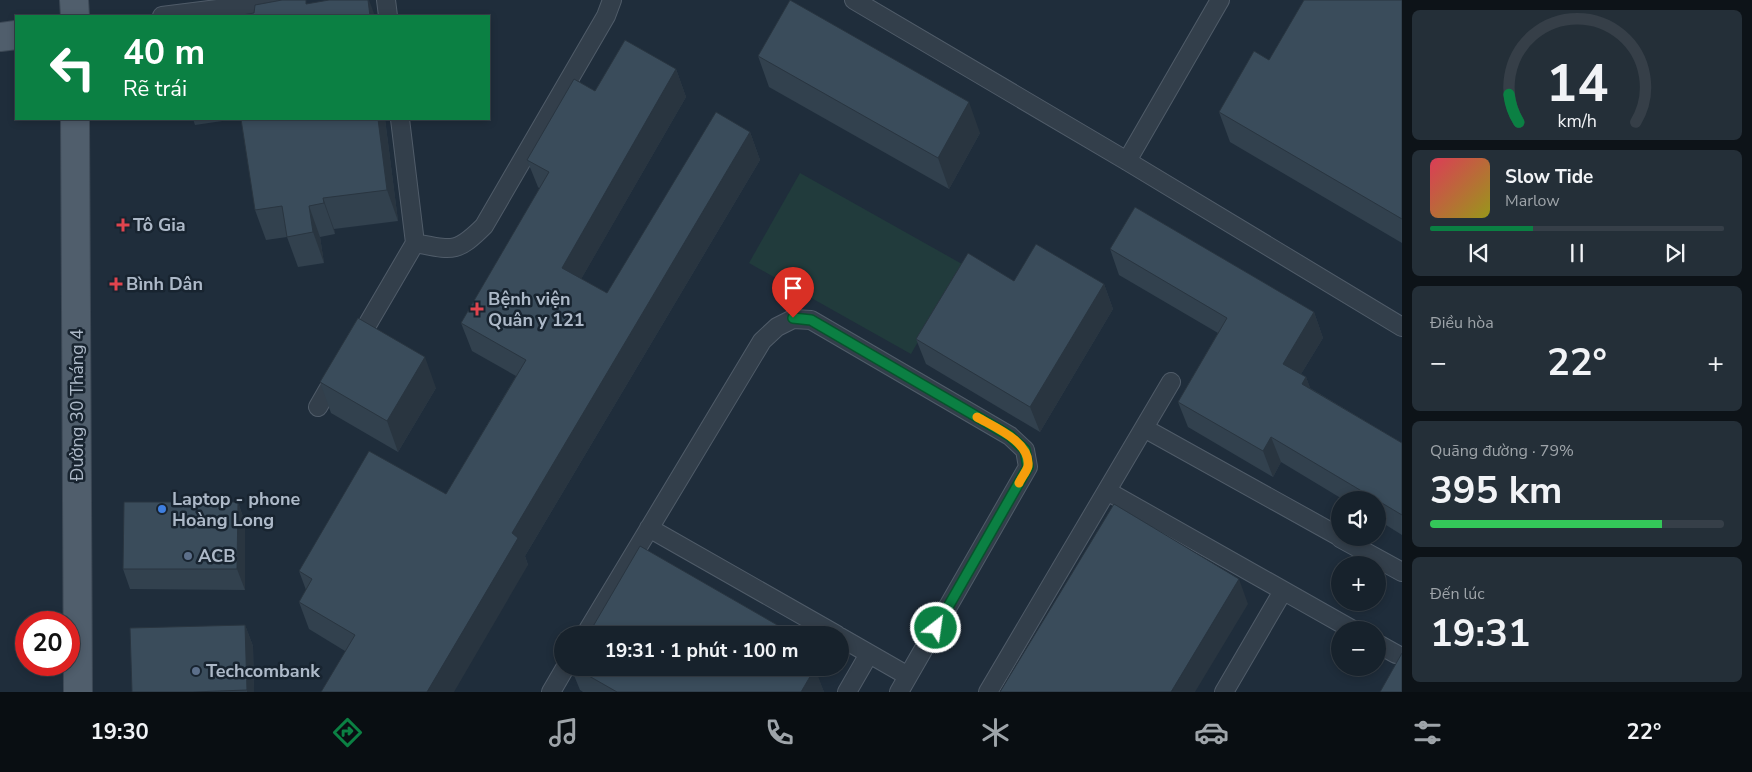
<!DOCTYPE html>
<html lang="vi">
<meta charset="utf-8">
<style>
body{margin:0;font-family:"Nunito Sans",sans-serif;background:#242f38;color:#f1f3f6;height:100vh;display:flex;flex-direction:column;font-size:19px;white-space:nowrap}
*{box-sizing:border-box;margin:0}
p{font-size:16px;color:#9ea4a9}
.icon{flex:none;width:28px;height:28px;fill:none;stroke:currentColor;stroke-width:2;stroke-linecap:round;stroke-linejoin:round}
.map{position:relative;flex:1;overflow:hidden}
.sheet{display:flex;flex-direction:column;gap:10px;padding:10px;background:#0d1318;width:350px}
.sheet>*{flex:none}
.top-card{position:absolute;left:15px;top:15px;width:475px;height:105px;border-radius:0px;box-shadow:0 2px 8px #0003,0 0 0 1px #363f48;background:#0b8043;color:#fff;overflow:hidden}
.controls{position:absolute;left:1331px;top:491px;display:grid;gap:10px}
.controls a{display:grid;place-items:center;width:55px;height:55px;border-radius:50%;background:#17222c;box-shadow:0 2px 8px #0003,0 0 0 1px #363f48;font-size:25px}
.speed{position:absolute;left:15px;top:611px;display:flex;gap:10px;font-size:25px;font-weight:700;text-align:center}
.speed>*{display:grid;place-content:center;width:65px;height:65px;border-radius:50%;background:#17222c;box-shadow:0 2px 8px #0003,0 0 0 1px #363f48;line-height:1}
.speed .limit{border:8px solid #d22;background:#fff;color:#111}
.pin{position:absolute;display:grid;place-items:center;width:42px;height:42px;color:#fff;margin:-51px -21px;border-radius:50% 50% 50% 0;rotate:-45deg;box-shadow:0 0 5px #0007}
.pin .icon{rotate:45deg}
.me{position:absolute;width:55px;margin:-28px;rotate:30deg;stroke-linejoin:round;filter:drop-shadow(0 0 4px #0008)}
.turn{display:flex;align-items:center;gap:18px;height:105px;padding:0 25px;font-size:22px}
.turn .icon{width:65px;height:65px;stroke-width:2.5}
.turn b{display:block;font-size:35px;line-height:42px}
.big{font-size:38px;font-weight:700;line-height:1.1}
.sheet .tile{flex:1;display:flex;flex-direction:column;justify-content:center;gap:8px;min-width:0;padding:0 18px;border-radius:8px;background:#242f38}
.sheet .dial{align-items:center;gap:0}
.dial svg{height:130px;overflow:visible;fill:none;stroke:#363f48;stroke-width:7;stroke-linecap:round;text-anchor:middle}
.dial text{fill:#f1f3f6;stroke:none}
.song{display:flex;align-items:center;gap:15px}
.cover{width:60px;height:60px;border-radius:8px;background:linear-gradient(135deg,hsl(350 70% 55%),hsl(60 70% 35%))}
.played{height:5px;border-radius:2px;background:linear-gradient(90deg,#0b8043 35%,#363f48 35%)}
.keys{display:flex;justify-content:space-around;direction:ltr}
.heat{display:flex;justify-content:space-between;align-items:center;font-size:28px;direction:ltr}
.charge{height:8px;border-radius:4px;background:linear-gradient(90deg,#34c759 79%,#363f48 0)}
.trip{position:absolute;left:554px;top:626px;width:295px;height:50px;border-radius:25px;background:#17222c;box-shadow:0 2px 8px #0003,0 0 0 1px #363f48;font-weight:700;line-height:50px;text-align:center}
.dock{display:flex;height:80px;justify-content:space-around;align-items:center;background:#090e12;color:#9ea4a9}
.dock .icon{width:35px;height:35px}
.dock .selected{color:#0b8043}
.dock b{font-size:22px;color:#f1f3f6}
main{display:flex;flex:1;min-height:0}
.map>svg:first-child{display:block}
.green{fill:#213b3c}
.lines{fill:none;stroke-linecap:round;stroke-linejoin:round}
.service-casing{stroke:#505c69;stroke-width:20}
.primary-casing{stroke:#3c4855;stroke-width:30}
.service{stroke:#333f4b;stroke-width:18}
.primary{stroke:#505e6c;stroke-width:28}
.wall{fill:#32414e}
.shaded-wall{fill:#293540}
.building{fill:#3a4c5b;stroke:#293540}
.route-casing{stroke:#07532c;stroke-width:12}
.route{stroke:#0b8043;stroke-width:9}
.slow{stroke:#f59e0b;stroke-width:9}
.health-dot{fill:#e0444e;stroke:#182430;stroke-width:2}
.shop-dot{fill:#3f7fe0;stroke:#182430;stroke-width:2}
.service-dot{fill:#5c6f8a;stroke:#182430;stroke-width:2}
.labels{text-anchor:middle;stroke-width:5;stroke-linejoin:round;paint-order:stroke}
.poi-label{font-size:18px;font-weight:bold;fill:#adb9c8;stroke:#182430;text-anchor:start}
.street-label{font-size:18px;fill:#adb9c8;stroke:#182430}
</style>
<main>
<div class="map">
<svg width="1402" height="692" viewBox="0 0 1402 692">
<rect width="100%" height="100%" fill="#1f2d3b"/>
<path class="green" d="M800 173 962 264 911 354 749 263Z"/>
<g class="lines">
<g class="service-casing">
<path id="service" d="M386 0 388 16
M854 0 1127 161 1402 327
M162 16 288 0
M1127 161 1220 0
M415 243C452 250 456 254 484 226L606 16 612 0
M356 344 415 243 400 119
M318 407 337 374
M1144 428 1340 537
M1107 491 1353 630
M649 528 837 635
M1340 538 1402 572
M585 635 762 341 777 327 793 319 811 320 1010 436 1025 450 1028 467 899 692
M840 637 908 676
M1378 644 1396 654
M551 692 565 668
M847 692 869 654
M988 692 1171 382
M1224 692 1283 591"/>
</g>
<g class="primary-casing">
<path id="primary" d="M74 0 75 16
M0 37 16 35
M75 119 78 692"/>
</g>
<use href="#service" class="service"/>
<use href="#primary" class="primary"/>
</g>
<path class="wall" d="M1402 0V243L1230 142 1219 112 1269 60Z
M758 56 980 133 949 189 769 87Z
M676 69 686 97 581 279 607 293 750 132 760 160 525 556 528 565 345 651 309 629 299 602 306 590 299 571 446 494 516 376 472 351 461 323 540 189 538 187 527 160 595 91Z
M193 119H236L195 125Z
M385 119 398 221 334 229 335 234 320 237 324 263 298 267 287 237 266 240 255 210Z
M1110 249 1314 312 1323 338 1301 374 1306 377 1310 388 1402 443V535L1378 520V500H1344L1281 462 1273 477 1188 427 1178 402 1218 333 1119 275Z
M1014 281 1104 284 1113 309 1040 432 926 364 916 339Z
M320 382 436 388 398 452 331 413Z
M238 502 245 523V590L130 589 123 569Z
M245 625 253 646 254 692H132Z
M571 668H814L824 692H583L580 690Z"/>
<path class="shaded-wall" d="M368 0H369L375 16H370Z
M676 69 686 97 572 295 562 268Z
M969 102 980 133 949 189 938 158Z
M378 119H385L398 221 387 190Z
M750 132 760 160 525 556 528 565 454 692H427L512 533Z
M323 198 334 229 335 234 324 203Z
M309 206 320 237 324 263 313 232Z
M1104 284 1113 309 1040 432 1030 407Z
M1314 312 1323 338 1292 389 1283 364Z
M425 357 436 388 398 452 387 421Z
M1306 377 1316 403 1302 384Z
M1271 437 1281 462 1273 477 1263 451Z
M238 502 245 523V590L237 569Z
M1239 579 1248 604 1195 692H1171Z
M245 625 253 646 254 692H247V690Z
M779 626 782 635H773Z
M815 668 824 692H801Z"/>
<path class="building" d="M282 0H306V4L329 0H368L370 16H236L254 13 255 5Z
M790 0 969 102 938 158 758 56Z
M1304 0H1402V219L1219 112 1254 51 1269 60Z
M625 40 676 69 562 268 607 293 716 112 750 132 512 533 518 538 427 692H321L355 635 299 602 312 579 299 571 369 451 446 494 526 360 461 323 549 172 527 160 574 79 595 91Z
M241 119H378L387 190 323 198 324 203 309 206 313 232 287 237 282 206 255 210Z
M1135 207 1314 312 1283 364 1306 377 1302 384 1402 443V515L1271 437 1263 451 1178 402 1227 318 1110 249Z
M1036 244 1104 284 1030 407 916 339 968 253 1014 281Z
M358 318 425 357 387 421 320 382Z
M124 502H238L237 569H123Z
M1114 504 1239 579 1171 692H1000Z
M640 546 779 626 773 635H588Z
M245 625 247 690 193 692H132L130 628Z
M1402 653V692H1380Z
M575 668H815L801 692H617Z"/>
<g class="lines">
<g class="route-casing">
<path id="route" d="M793 318 811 320 1010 436 1025 450 1028 467 936 628"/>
</g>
<use href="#route" class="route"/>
<path class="slow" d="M977 417C994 427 1031 442 1028 466 1027 471 1021 478 1019 483"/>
</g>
<g class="health-dot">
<path d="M120.5 217.5h5v5h5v5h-5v5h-5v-5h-5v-5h5z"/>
<path d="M113.5 276.5h5v5h5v5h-5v5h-5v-5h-5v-5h5z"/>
<path d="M474.5 301.5h5v5h5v5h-5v5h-5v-5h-5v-5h5z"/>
</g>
<circle class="shop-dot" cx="162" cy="509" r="5"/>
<g class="service-dot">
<circle cx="188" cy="556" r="5"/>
<circle cx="196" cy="671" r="5"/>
</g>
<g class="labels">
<g class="poi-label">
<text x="133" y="231">Tô Gia</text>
<text x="126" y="290">Bình Dân</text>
<text x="488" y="305">Bệnh viện<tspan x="488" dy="21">Quân y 121</tspan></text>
<text x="172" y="505">Laptop - phone<tspan x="172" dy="21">Hoàng Long</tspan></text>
<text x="198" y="562">ACB</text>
<text x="206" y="677">Techcombank</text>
</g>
<g class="street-label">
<text transform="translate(77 405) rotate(-90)" y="6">Đường 30 Tháng 4</text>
</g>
</g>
</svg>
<div class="controls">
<a><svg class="icon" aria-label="sound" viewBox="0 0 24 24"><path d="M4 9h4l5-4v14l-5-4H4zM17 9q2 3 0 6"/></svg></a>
<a>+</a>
<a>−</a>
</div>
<div class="speed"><div class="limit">20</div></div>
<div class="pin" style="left:793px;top:318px;background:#d93025"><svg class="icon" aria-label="arrive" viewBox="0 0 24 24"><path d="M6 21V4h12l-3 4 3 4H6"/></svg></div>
<svg class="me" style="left:936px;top:628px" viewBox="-20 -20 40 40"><circle r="17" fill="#0b8043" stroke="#fff" stroke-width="3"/><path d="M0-11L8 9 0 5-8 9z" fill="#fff"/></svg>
<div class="trip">19:31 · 1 phút · 100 m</div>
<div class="top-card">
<div class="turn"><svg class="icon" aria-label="left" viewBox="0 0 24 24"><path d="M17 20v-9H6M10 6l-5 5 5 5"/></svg><div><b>40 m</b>Rẽ trái</div></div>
</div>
</div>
<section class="sheet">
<div class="tile dial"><svg viewBox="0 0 100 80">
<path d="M14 69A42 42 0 1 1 86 69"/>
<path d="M14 69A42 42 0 0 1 8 52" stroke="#0b8043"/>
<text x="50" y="56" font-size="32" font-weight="700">14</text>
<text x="50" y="72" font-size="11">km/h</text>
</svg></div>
<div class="tile">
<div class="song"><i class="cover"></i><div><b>Slow Tide</b><p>Marlow</p></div></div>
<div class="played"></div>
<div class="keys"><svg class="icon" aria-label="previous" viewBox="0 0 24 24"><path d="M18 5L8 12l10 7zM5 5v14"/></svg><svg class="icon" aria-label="pause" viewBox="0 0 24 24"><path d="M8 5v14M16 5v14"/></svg><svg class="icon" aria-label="next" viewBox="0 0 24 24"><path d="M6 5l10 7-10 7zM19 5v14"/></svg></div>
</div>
<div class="tile"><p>Điều hòa</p>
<div class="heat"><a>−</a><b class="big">22°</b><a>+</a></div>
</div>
<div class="tile"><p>Quãng đường · 79%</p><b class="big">395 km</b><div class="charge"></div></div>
<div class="tile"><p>Đến lúc</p><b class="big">19:31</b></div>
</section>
</main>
<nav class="dock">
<b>19:30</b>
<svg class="icon selected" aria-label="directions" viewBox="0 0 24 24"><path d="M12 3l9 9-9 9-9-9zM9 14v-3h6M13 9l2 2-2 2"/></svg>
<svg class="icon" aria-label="music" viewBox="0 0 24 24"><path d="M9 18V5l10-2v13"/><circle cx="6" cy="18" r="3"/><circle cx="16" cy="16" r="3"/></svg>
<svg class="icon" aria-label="phone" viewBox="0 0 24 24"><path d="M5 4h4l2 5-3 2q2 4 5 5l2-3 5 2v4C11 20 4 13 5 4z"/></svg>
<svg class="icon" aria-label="climate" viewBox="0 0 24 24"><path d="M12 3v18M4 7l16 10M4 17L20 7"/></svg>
<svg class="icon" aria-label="car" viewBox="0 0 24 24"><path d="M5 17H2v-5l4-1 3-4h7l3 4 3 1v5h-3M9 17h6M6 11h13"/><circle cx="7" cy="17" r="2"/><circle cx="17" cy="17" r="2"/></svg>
<svg class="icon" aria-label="filters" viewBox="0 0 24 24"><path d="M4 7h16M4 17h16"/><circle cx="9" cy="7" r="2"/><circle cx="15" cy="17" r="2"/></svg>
<b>22°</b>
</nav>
